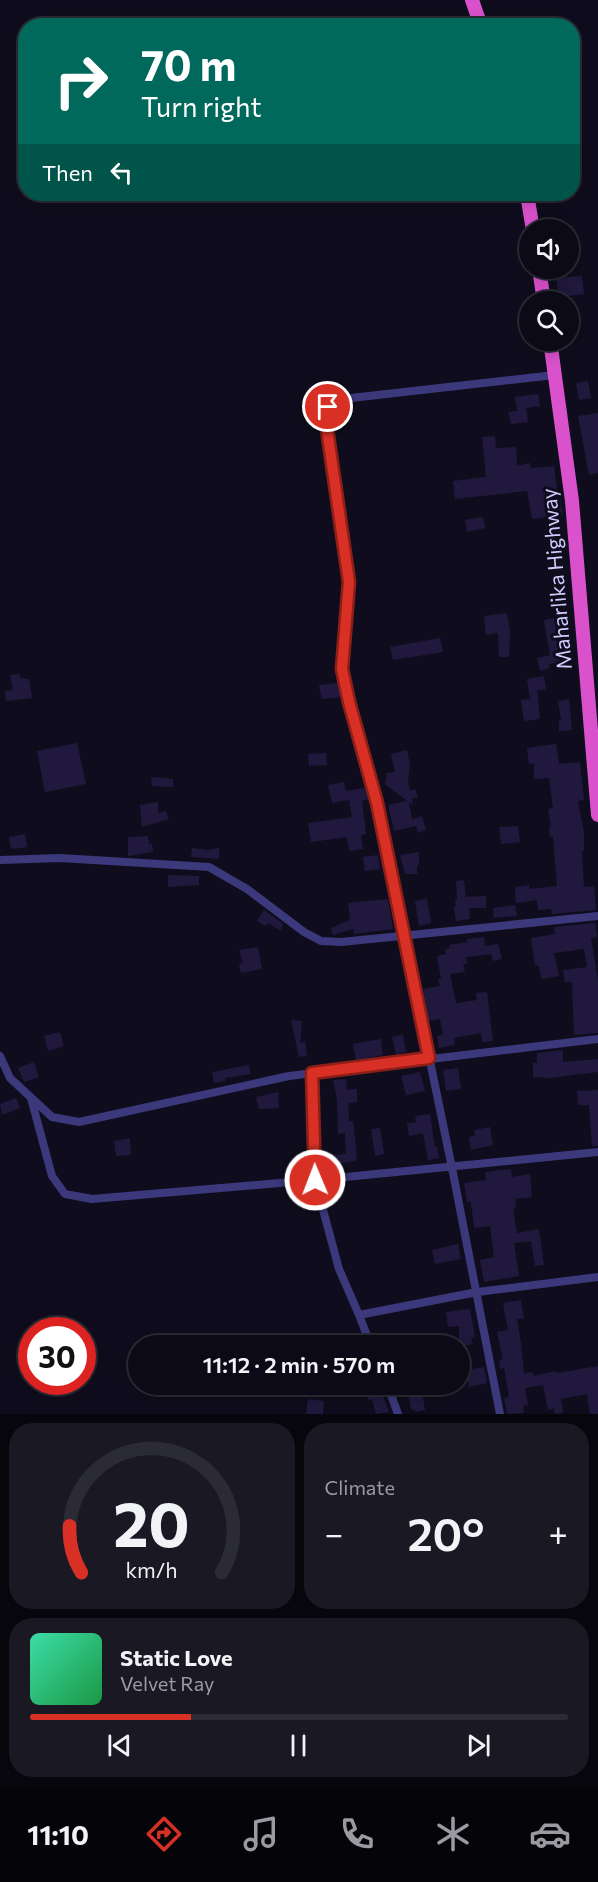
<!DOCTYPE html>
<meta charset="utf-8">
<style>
body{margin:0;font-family:Commissioner,sans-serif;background:#191823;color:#f1f3f6;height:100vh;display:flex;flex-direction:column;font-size:22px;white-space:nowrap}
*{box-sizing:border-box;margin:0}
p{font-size:20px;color:#9a9aa1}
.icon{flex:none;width:33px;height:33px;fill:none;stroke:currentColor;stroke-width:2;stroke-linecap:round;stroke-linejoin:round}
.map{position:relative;height:1414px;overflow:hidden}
.panel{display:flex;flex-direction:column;gap:9px;padding:9px;background:#06060c;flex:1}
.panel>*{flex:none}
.banner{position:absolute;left:18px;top:18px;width:562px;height:183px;border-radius:24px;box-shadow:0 3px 15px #0003,0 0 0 2px #2b2b35;background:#00695c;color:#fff;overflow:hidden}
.tools{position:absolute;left:519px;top:219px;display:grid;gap:12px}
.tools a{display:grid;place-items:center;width:60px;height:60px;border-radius:50%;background:#0b0a16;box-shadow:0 3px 15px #0003,0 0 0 2px #2b2b35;font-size:30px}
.speed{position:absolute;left:18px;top:1317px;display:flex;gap:12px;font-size:30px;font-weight:700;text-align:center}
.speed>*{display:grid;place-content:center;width:78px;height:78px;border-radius:50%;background:#0b0a16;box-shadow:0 3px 15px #0003,0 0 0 2px #2b2b35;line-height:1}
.speed .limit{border:9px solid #d22;background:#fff;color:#111}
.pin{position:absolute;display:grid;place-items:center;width:51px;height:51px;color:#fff;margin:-26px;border:3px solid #fff;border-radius:50%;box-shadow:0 2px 6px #0007}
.me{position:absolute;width:66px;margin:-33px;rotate:359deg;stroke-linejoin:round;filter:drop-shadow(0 0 4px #0008)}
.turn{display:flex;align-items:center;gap:21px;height:126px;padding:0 24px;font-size:27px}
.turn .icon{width:78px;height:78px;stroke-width:2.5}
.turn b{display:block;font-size:42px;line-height:51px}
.then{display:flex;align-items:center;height:57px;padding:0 24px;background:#0003;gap:12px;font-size:22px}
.big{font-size:45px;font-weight:600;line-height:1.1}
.panel .tile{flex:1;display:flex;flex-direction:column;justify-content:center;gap:9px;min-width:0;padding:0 21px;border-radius:24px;background:#191823}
.panel .dial{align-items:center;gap:0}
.dial svg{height:156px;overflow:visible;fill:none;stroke:#2b2b35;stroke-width:7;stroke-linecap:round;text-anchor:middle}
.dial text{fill:#f1f3f6;stroke:none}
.song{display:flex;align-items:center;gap:18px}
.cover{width:72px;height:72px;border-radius:9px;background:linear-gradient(135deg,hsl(160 70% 55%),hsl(140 70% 35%))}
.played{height:6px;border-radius:3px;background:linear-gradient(90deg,#d93025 30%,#2b2b35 30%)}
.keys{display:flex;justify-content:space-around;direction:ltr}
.heat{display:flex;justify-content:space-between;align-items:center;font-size:33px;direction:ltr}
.panel .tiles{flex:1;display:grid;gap:9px;grid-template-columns:1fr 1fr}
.tile:last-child{grid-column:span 2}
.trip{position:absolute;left:128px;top:1335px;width:342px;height:60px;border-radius:30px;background:#0b0a16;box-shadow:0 3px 15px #0003,0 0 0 2px #2b2b35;font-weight:600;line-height:60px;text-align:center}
.dock{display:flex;height:96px;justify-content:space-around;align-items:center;background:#040409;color:#9a9aa1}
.dock .icon{width:42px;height:42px}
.dock .selected{color:#d93025}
.dock b{font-size:27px;color:#f1f3f6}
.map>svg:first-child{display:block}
.building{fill:#21193d}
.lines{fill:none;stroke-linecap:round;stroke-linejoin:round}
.minor{stroke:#3b397b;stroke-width:8}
.trunk{stroke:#da51cc;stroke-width:14}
.route-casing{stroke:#8d1f18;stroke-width:15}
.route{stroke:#d93025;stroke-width:10}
.labels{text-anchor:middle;stroke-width:6;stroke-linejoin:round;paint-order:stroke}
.street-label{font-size:21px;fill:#d0cbfd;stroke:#0f0d1d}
</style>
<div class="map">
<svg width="598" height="1414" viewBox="0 0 598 1414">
<rect width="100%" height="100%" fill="#0f0d1d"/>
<path class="building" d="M582 276 584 294 559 297 556 278Z
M588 381 591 398 579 400 576 383Z
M538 394 540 406 526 408 528 422 511 424 508 412 517 411 515 397Z
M598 413V473L589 475 578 416Z
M495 436 496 448 516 447 517 466 530 463 531 468 554 466 558 497 560 496 563 515 532 519 527 491 455 499 453 481 486 477 482 437Z
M483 517 485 528 467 532 465 520Z
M507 613 510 631 509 657H499L498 633 486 635 484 616Z
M554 618 560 652 572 650 573 660 549 664 550 668 540 671 537 658 550 655 544 620Z
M440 638 443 652 393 660 390 647Z
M19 674 20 678 29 679 32 698 6 701 5 691 13 690 10 675Z
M544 676 546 689 537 690 540 719 524 721 521 700 530 699 527 679Z
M338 683 341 697 322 699 319 685Z
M569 699 572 730 559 731V720H561L558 701Z
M77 743 86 784 45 792 37 751Z
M556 744 559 764 580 762 584 800 578 801 584 833V851H582L584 887 594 886 596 910 552 914 551 909 538 910 537 900 516 903 515 887 529 885V889L557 886 553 837H550L549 827H551L548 809 553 808 549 778 534 779V763L529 764 527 748Z
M407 750 410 765 408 780 410 791 415 789 418 797 412 799 413 805 409 802 412 819 422 816 426 830 418 833 416 826 394 831 388 805 407 801 385 784 387 773 395 772 391 754Z
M326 753 327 765 309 766 308 754Z
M151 777 173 779V787L152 786Z
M344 782 346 791 366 788 369 799 362 801 366 834 361 835 363 849 349 851 347 837 311 842 308 823 352 817 349 800 332 803 328 785Z
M158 802V813L166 811 169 819 142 827 140 805Z
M518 826 520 842 501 844 499 827Z
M25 834 27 847 11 849 9 837Z
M148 836 149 844 152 843 153 852 128 856V837Z
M192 848 208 850 219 848V859L191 857Z
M419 852V865H417V874H405L400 855Z
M378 855 380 869 365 871 363 857Z
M168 875 199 876V885L168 887Z
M464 880 466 897 486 896V908H469L470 919 456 921 454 906H456L455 900 457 899 456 881Z
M388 899 393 929 354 934 353 929 333 935 331 928 350 920 348 903Z
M427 899 431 923 419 926 415 901Z
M515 905 517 916 494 918 493 908Z
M264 910 283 924 281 931 268 923 266 926 257 921Z
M595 923 597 937 591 938 598 980V1033L574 1035 572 982H565L563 970 587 967 584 949 554 953 559 976 541 979 539 966H535L531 938 555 934 554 927Z
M484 937 485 946 498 944 502 959 493 961 491 954 466 957 467 964H463L465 972 450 974 456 1003 477 1000 476 993 487 992 493 1041 482 1042 481 1033 454 1038 455 1045 439 1048 437 1036 443 1035 440 1019 428 1021 423 989 440 986 438 979H441L437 956 446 954 445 949 450 948 449 945 467 942V939Z
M258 947 262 969 241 973 239 965 243 962 239 950Z
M291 1020 302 1021 300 1043 305 1041 307 1056 299 1057Z
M60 1032 64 1046 48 1051 44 1036Z
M403 1035 406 1052 396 1054 392 1037Z
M381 1039 383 1055 356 1060 353 1044Z
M563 1050V1062L598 1059V1072L549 1078 533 1077V1063H537V1053Z
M34 1062 39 1077 24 1082 18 1068Z
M249 1065 251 1074 225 1078 226 1081 214 1083 212 1072Z
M458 1068 461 1089 446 1091 443 1070Z
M420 1072 425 1091 406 1095 401 1076Z
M346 1079 347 1090 357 1089V1102L348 1103 349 1121H353L357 1158H356V1161L335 1164 334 1155 346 1154 345 1133 338 1134 337 1100 333 1080Z
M598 1090V1146H592L589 1105H578L577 1091Z
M278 1092 279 1108 259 1109 256 1097Z
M16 1098 20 1108 2 1115 0 1104Z
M430 1114 435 1147 437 1146 439 1158 428 1160 423 1133 409 1136 407 1123 416 1122 415 1116Z
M490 1127 493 1145 471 1150 469 1137 475 1136 474 1130Z
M380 1128 384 1154 375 1156 371 1129Z
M130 1138 131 1155 116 1156 114 1141Z
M511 1169 512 1177 530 1174 532 1197 515 1199 516 1208 513 1209 517 1233 539 1229 544 1265 535 1266 531 1241 514 1243 519 1276 484 1282 480 1260 494 1257 490 1226 474 1228 471 1202H467L464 1183 486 1180 485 1172Z
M458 1244 461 1259 435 1264 432 1250Z
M521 1300 524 1318 517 1319 521 1343 524 1373 533 1372V1376L556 1371 557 1373 598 1366V1414H590L587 1394 561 1399 563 1413 555 1414 554 1408 548 1410 543 1385 525 1388 528 1405 523 1406 524 1413 507 1414 504 1398 509 1397 504 1368 500 1369 499 1360 503 1359 497 1332 508 1330 503 1303Z
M470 1309 475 1337 471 1338 473 1344 459 1347V1326L448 1327 446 1312Z
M484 1367 487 1383 469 1387 466 1370Z
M375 1384H379L389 1412 376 1414 372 1399 369 1401 364 1388Z
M407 1384H421L425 1410 415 1412V1409L411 1410Z
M308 1399 324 1401 323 1414H306Z"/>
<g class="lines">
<path class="minor" d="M0 860 60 858 209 867 247 889 304 932 321 941 341 942 598 916
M0 1056 10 1078 52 1117 79 1122 289 1076 598 1039
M31 1098 52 1176 65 1194 92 1199 315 1180 312 1073
M359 1315 339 1269 315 1180 598 1152
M371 1346 359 1315 477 1292 598 1277
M387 1384 398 1414
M500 1414 452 1168 377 803 349 702 342 669 349 582 327 429 328 407 351 398 555 375"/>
<path class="trunk" d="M472 0 481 26
M527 194 533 230
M539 268 544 302
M550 340 572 501 598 815"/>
</g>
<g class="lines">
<g class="route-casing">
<path id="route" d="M315 1180 312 1073 429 1058 377 803 349 702 342 669 349 582 327 429 328 407"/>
</g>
<use href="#route" class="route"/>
</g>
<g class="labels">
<g class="street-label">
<text transform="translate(557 579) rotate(-95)" y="7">Maharlika Highway</text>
</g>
</g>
</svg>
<div class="tools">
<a><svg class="icon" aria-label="sound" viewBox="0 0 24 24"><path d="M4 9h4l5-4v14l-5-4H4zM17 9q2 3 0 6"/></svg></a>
<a><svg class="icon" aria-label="search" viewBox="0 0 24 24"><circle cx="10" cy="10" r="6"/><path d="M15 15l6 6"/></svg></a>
</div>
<div class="speed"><div class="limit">30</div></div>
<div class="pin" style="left:328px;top:407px;background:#d93025"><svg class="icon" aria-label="arrive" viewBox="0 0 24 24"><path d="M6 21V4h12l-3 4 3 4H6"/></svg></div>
<svg class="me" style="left:315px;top:1180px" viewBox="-20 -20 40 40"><circle r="17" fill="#d93025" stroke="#fff" stroke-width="3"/><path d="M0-11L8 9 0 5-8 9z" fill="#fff"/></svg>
<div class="trip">11:12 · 2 min · 570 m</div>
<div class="banner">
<div class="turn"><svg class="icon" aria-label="right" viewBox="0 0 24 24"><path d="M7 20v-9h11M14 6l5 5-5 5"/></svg><div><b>70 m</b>Turn right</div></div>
<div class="then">Then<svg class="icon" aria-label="left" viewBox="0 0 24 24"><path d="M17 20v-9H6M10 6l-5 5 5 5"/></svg></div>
</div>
</div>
<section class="panel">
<div class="tiles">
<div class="tile dial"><svg viewBox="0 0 100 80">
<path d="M14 69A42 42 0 1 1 86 69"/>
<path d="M14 69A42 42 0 0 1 8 45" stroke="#d93025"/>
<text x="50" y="56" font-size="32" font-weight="700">20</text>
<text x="50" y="72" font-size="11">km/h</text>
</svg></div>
<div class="tile"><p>Climate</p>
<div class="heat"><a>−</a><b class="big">20°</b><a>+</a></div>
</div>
<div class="tile">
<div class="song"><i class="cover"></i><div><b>Static Love</b><p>Velvet Ray</p></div></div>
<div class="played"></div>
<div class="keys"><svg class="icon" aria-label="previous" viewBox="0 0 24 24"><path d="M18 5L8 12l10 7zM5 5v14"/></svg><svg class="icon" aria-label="pause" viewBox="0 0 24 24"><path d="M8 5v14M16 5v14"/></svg><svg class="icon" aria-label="next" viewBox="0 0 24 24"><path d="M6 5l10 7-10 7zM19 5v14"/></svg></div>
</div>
</div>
</section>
<nav class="dock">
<b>11:10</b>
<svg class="icon selected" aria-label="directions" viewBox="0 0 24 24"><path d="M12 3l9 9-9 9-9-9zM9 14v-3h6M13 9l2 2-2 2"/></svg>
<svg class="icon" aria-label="music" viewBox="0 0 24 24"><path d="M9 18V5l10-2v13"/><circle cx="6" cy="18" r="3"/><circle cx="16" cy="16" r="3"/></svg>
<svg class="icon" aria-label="phone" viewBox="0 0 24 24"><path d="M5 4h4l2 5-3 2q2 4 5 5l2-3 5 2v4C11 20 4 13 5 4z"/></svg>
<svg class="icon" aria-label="climate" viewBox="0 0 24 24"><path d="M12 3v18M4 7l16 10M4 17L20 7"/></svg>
<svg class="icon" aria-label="car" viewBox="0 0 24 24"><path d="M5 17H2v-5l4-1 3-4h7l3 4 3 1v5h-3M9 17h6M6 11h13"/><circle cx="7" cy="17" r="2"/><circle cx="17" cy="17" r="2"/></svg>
</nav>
